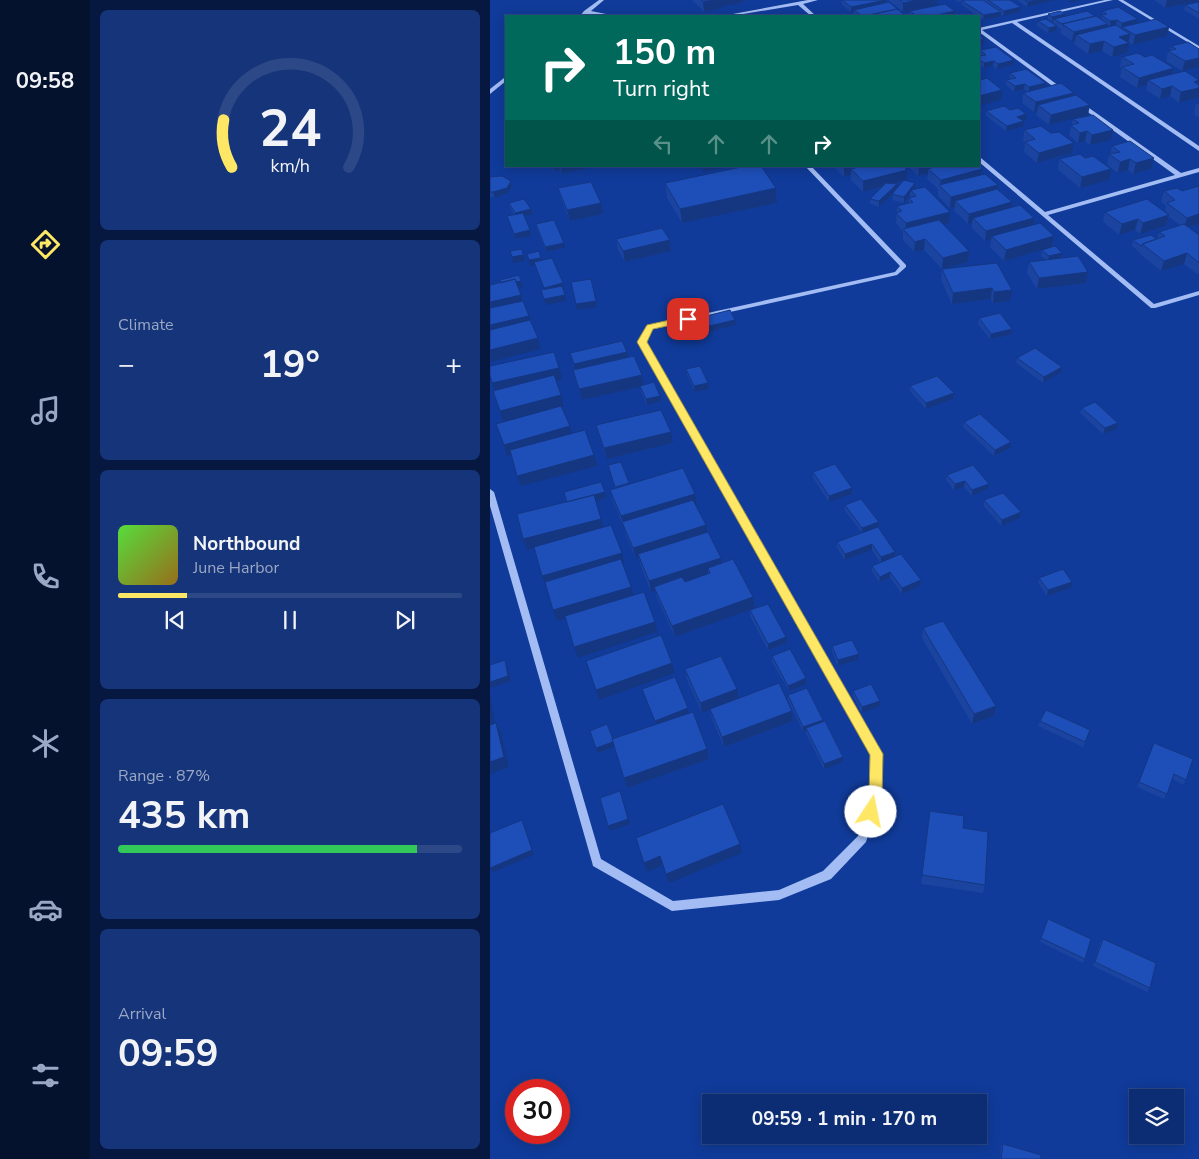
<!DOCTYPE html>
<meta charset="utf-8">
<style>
body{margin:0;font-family:"Nunito Sans",sans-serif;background:#153479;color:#f1f3f6;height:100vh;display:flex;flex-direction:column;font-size:19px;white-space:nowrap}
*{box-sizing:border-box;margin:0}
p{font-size:16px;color:#9aa7c5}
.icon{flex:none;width:28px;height:28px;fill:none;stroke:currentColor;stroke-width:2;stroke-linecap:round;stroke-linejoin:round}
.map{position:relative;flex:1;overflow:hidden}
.sheet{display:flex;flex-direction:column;gap:10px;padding:10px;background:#071840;width:400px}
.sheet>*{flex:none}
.banner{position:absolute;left:15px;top:15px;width:475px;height:152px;border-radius:0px;box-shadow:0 2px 12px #0003,0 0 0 1px #2c4886;background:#00695c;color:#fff;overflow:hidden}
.buttons{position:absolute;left:639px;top:1089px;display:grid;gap:10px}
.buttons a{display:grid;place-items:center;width:55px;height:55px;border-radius:0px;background:#0c2c74;box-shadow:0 2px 12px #0003,0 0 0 1px #2c4886;font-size:25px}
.speed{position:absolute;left:15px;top:1079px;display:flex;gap:10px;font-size:25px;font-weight:700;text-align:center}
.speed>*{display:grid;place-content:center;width:65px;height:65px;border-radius:50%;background:#0c2c74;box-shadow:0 2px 12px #0003,0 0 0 1px #2c4886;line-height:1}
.speed .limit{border:8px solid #d22;background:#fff;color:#111}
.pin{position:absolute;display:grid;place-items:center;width:42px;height:42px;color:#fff;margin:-21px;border-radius:10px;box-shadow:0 2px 8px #0006}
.me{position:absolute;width:55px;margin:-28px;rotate:11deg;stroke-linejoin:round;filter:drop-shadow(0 0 4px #0008)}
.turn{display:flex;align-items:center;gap:18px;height:105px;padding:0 25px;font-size:22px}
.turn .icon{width:65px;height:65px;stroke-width:2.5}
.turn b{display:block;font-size:35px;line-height:42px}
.lanes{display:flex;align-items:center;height:48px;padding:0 25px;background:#0003;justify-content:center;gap:25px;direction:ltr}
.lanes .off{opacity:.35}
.big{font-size:38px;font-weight:700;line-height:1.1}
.sheet .widget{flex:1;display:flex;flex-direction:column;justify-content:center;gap:8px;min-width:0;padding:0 18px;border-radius:8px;background:#153479}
.sheet .dial{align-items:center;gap:0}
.dial svg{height:130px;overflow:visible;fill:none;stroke:#2c4886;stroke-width:7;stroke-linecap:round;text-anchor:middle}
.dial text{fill:#f1f3f6;stroke:none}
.song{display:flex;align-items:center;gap:15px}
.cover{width:60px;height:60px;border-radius:8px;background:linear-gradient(135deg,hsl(110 70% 55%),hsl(40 70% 35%))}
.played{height:5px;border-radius:2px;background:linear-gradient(90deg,#ffe766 20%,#2c4886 20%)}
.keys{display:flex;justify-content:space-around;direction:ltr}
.heat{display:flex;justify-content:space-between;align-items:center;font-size:28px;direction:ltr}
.charge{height:8px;border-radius:4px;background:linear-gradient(90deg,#34c759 87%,#2c4886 0)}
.trip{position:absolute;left:212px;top:1094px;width:285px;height:50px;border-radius:0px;background:#0c2c74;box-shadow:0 2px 12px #0003,0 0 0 1px #2c4886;font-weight:700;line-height:50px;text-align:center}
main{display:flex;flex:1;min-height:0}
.tabs{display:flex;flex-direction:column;width:90px;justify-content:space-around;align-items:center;background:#05122e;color:#9aa7c5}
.tabs .icon{width:35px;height:35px}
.tabs .on{color:#ffe766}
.tabs b{font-size:22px;color:#f1f3f6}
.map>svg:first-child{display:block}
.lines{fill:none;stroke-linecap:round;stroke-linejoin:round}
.minor{fill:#a3bdf4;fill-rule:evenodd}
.wall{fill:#1a449f;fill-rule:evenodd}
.shaded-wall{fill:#153782}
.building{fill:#1e4fb9;stroke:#153782}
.route{fill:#ffe766;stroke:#a69642}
</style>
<main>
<nav class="tabs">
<b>09:58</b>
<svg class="icon on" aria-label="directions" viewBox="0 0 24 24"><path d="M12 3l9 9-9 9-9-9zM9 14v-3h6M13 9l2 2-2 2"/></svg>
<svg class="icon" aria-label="music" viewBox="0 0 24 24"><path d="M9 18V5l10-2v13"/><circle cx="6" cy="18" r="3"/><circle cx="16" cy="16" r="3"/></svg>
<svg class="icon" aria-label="phone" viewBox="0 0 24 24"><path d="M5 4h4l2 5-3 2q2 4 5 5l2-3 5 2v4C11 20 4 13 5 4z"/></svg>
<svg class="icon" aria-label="climate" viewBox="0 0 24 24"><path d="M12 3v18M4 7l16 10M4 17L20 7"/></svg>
<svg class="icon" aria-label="car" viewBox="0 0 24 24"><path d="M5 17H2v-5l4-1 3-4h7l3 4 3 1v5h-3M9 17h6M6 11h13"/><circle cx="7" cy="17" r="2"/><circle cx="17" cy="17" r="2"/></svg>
<svg class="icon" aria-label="filters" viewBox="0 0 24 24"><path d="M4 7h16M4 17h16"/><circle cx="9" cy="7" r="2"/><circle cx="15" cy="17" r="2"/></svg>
</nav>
<section class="sheet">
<div class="widget dial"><svg viewBox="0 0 100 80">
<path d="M14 69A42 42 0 1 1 86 69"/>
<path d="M14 69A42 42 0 0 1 9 40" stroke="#ffe766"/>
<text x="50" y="56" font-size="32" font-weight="700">24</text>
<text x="50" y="72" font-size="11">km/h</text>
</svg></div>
<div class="widget"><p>Climate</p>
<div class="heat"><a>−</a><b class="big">19°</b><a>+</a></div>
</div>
<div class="widget">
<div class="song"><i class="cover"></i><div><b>Northbound</b><p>June Harbor</p></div></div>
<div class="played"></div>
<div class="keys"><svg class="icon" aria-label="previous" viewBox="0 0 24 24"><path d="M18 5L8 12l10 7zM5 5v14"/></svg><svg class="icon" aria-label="pause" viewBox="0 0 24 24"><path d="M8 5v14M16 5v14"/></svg><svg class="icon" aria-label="next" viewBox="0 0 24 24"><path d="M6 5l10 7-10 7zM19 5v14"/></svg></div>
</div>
<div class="widget"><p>Range · 87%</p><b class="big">435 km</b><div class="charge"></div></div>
<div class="widget"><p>Arrival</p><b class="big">09:59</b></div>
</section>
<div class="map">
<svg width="709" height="1159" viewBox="0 0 709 1159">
<rect width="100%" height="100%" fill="#103b9a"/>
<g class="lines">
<path class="minor" d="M109 0H114L101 11 121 15 123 16 98 14 95 16H90L94 11Z
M318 0H328L313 4 326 16H321L308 5 241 16H232Z
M615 0H623L527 22 709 146V151L522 23 492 30 576 91V93H572L489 32V28Z
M628 0H633L709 46V49Z
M14 78H16V81L0 94V89Z
M588 103H592L691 173 709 168V172L558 215 664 304 709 291V295L665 308H661L489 162V157L491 158 555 212 685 175 588 105Z
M315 166H321L416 265V267L407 275 163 329 156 342 391 751 392 754 390 798 376 842 341 879 289 900 182 911 103 866 102 862 0 506V489L4 492 111 859 183 901 289 890 333 871 368 836 380 798 382 754 148 342 158 326 405 272 410 266Z"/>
</g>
<path class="wall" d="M202 0H253V3L233 6V8L214 12Z
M352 0H396V3L409 10V11L416 16H366L364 15V12H361L352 5Z
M398 0H447L413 12Z
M465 0H520L531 7 530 12 513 16 510 14V17L493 20 489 17V16H487L472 5V1L468 2Z
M527 0H566L537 7Z
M664 0H708V1L675 8Z
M709 2V19L694 10 695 5Z
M420 11H465L464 16H420Z
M613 11 648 19 647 24 679 27 677 36 643 45 638 42 639 43 637 53 622 57 612 51 598 54 584 44 585 41H582L570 33 571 29 563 24V21L562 22 558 19V14L574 16 611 19ZM618 25 620 26 626 25 632 28V29L617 27Z
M548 21 567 26 566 31 558 33 547 26Z
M681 46 709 49V67L692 71 676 61 678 51 680 50Z
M490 50 524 65 507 69 503 66 494 68 489 64V56H490Z
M632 57H655L684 68 683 74 709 82 708 85 689 103 680 96 670 99 656 90 657 85 647 88 630 77 632 68 630 67Z
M520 73 556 83 555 87 584 93V96L598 115 559 125 546 115 547 112H544L532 103 533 93 537 92 534 89 524 92 516 85V80L521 79 519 78Z
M706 104H709V118L704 114Z
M520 110 536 114V120H532L533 127 516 131 496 116V111Z
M583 119 621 140 600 145 595 141 588 143 579 135Z
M534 130 561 133 584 143 582 153 547 163 534 152 535 143 533 141Z
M622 146 661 169 643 174 638 170 628 173 617 165 619 154H620Z
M569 159 621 169 619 180 590 188 568 170Z
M62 166H108L72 174 70 170 65 172Z
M343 166H413L417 170V180L416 181 425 188 424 189 459 223 453 224 479 251 478 262 452 269 434 250 424 252 413 240V232L406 223 407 206 418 203 419 198 420 197V194L414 203 402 200 403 194 389 207 380 204V199L393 187 373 192 361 180V175L354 177ZM412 182 407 188 404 184Z
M418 166H489L492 174 508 185 507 189 522 202 521 207 544 218 543 225 564 236 562 247 514 261 500 247 501 240 495 241 482 228V223L478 224 464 211 465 207 460 208 448 196V189L437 179 438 174 428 176Z
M0 177 21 181 22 186 18 193 5 198 0 197Z
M175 183 286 188 287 203 192 223 177 198Z
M709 186V224L698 227 709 235V274H707L694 264 671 271 650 254V252H649L642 246 643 240 667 239 669 232 690 225 679 217 676 226 650 234 645 230 629 235 613 222 615 212H675L676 206 671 202 674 191H692Z
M68 188 113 214 80 221 71 199Z
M19 203 41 209 43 214 34 216 41 236 25 239 17 216 24 215 20 208Z
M46 224 75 248 56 252 47 229Z
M126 239 180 240 181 251 135 262 128 250Z
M552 250 572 253 571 258 598 272 596 283 547 289 537 273 539 262 556 260 551 256Z
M507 263 520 301 503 303 501 299 462 304 451 280 452 269Z
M489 318 522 329 521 335 500 339 488 324Z
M245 320 246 325 203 336 198 326 197 321Z
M527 358 572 367 571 372 553 383 526 363Z
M196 369 219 389 205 392 197 374Z
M83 370 154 385 171 401 157 405 151 392 150 386 92 400Z
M420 386 464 393 463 399 436 409 420 391Z
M592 408 628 423 627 429 613 434 590 413Z
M474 422 520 448 504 456 473 427Z
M106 425 183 443 117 459 109 436Z
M118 465 139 484 207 505H206L217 532 231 558 232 563 263 597 265 608 185 637 167 598 165 591 161 592 150 564 149 558 146 559 135 533 134 527 123 501 120 490 125 488Z
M323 472 362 494 339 502 323 478Z
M457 475 498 489 482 496 474 487 464 490 456 480Z
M494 500 531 512 530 518 511 526 494 506Z
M355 505 388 527 405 552V556L431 580 430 586 412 594 400 578 389 582 382 571V566L390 562 382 550 355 560 347 548V542L372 533 355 511Z
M549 578 581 588 557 596 548 583Z
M260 610 297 643 278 650 260 616Z
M433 628 506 706 504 716 482 724 432 638Z
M342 646 368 660 348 666 342 651Z
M282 656 316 678 317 684 299 691 282 662Z
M195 669 247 689 249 698 302 711 303 721 234 747 222 719 220 710 212 713 197 680Z
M152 689 198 708 199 713 217 749 219 759 137 788 124 747 108 753 100 731 123 739 166 724Z
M363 691 390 701V706L372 713 363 696Z
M298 695 333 720V722L353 757V762L334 769 316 733V731L313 732 298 700Z
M550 721 600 730 593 747 548 726Z
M662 748 696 780 693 785 682 779 674 799 647 787Z
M440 811 473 828 495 885 493 893 431 884Z
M558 919 595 959 593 963 550 942Z
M613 939 660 988 657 992 603 966 610 943Z
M513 1144 551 1159H510L511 1146Z"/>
<path class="shaded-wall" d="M224 0H253V3L233 6V8L214 12 213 2Z
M396 0V5L364 10V12H361V7Z
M427 0H447V5L413 12V3Z
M546 0H566L537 7 538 2Z
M580 0H592L579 2Z
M677 0H708V1L675 8Z
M531 7 530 12 513 16 514 11Z
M465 11 464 16H442Z
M511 12 510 17 493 20 494 15Z
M575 14 574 19H564L563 21 562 22V17Z
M648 19 647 24 632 27 631 28 632 23Z
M627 20 626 25 620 26V21Z
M618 24 616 33 586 35 585 41H582L584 32Z
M567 26 566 31 558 33 559 28Z
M679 27 677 36 643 45 645 35Z
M640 34 638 44 639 43 637 53 622 57 624 47 629 37Z
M494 39V44L489 45V40Z
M614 41 612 51 598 54 600 44Z
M709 58V67L692 71 695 61Z
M524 60V65L507 69 508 64Z
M504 61 503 66 494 68V63Z
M684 68 682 78 658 80 657 85 647 88 649 78Z
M709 80 707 88H709V97L689 103 691 92 704 82Z
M556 83 555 88 539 93V87Z
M535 84 534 89 524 92 525 86Z
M682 86 680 96 670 99 672 89Z
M512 90 511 100 489 106V96Z
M584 93 582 103 548 105 547 112H544L546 102Z
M600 105 598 115 559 125 561 115Z
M536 114V120L527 122V117Z
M534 121 533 127 516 131 517 126Z
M623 130 621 140 600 145 602 135Z
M597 131 595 141 588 143 590 133Z
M584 143 582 153 547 163 549 153Z
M664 158 661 169 643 174 646 163Z
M640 159 638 170 628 173 630 162Z
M63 166H69L70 170 65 172Z
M70 166H108L72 174Z
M214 166H245L213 172 212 167Z
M356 166H397L361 169V175L354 177V167Z
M429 166H469L438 169V174L428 176Z
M492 169 491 180 450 187 451 180Z
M621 169 619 180 590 188 592 177Z
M417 170V180L373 192V181Z
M21 181 22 186 18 193 5 198 3 192Z
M425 183V188L422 192 421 190 420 194 414 203V197Z
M407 184V190L389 207V201Z
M508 185 506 196 465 201V207L460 208 461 197Z
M286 188 287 203 192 223 190 209Z
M522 202 520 212 483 218 482 223 478 224 479 214Z
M111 203 113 214 80 221 77 210Z
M41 209 43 214 26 218 25 213Z
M460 212 459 223 417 234 415 232 416 223Z
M709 214V224L694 228 697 218Z
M679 215 676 226 650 234 653 223Z
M544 218 543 228 502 236 501 240 495 241 496 231Z
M648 219 645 230 629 235 632 224Z
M40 230 41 236 25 239 24 234Z
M564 236 562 247 514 261 516 250Z
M435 239 434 250 424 252 425 242Z
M180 240 181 251 135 262 133 251Z
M74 243 75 248 56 252 55 247Z
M32 249 35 261 23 263 22 257Z
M479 251 478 262 452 269 453 258Z
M572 253 571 258 558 262 559 256Z
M697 253 694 264 671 271 674 261Z
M51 258 53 264 40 266 39 260Z
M598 272 596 283 547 289 549 278Z
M31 281 33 287 14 291 12 286Z
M73 283 74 289 55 293 54 288Z
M502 288 501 299 462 304 463 293Z
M522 290 520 301 503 303 504 292Z
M31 295 34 306 0 314V302Z
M75 295 76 301 56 305 54 299Z
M106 301 107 307 87 310 86 304Z
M39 316 42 327 0 337V325Z
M245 320 246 325 203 336 202 330Z
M522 329 521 335 500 339 501 334Z
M48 338 51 349 0 362V350Z
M137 352 138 357 85 370 84 364Z
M572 367 571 372 553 383 554 377Z
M69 368 72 379 6 394 2 383Z
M152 375 154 386 92 400 89 389Z
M218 383 219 389 205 392 204 386Z
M464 393 463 399 436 409V403Z
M71 395 74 406 13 422 10 411Z
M170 396 171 401 157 405 156 399Z
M628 423 627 429 613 434 615 428Z
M80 426 83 437 17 456 14 445Z
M181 432 183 443 117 459 114 448Z
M521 442 520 448 504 456 505 450Z
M104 455 107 466 31 486 27 476Z
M475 481 474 487 464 490 465 484Z
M499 484 498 489 482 496V490Z
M362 488V494L339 502V496Z
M115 492 116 498 79 508 77 502Z
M205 494 207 505 134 527 132 522 134 527 131 516Z
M531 512 530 518 511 526 512 520Z
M111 519 114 530 37 550 33 539Z
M389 522 388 527 372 534V528Z
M216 525 218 536 148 554 149 558 146 559 143 548Z
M382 544V550L355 560V554Z
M405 552V557L391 563V557Z
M132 553 134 563 56 587 52 576Z
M231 558 233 569 218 568V574L166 591 164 587 165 591 161 592 159 581Z
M400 572V578L389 582 390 577Z
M431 580 430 586 412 594V588Z
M582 582 581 588 557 596 558 590Z
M141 587 144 597 67 621 63 610Z
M263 597 265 608 185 637 182 626Z
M165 622 167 632 88 658 84 647Z
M296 637 297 643 278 650V644Z
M369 654 368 660 348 666V660Z
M15 660 17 666 21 681 0 688V682Z
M182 663 185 673 109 700 106 690Z
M316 678 317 684 299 691 298 686Z
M247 689 249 699 212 713 210 703Z
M0 694 6 731 0 733Z
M390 701V706L372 713V707Z
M506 706 504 716 482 724 484 714Z
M198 708 199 714 166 726 165 721Z
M302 711 303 721 234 747 232 737Z
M333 720V725L316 728V731L313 732V727Z
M6 723 11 733 19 767 0 774V762Z
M124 741 126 746 108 753 106 748Z
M217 749 219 759 137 788 134 778Z
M353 757V762L334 769V764Z
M130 791 140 824 120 831 118 826Z
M32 820 34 824 44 855 3 872 0 868Z
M250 844 252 853 179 883 176 874Z
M170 856 173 865 157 872 154 863Z"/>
<path class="building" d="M211 0H224L213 2Z
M352 0H396L361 7Z
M410 0H427L413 3Z
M475 0H493L511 12 494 15 472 1Z
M498 0H520L531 7 514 11Z
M535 0H546L538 2Z
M399 2 409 10 407 9 375 16H372L364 10Z
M709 2V13L695 5Z
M455 4 465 11 442 16H427L420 11Z
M628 7 648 19 632 23 627 20 620 21 611 15 617 14 613 11Z
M407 9 416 16H375Z
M570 11 575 14 562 17 558 14Z
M597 11 605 16 572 24 575 26 564 19Z
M606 16 618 24 584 32 572 24Z
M556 19 567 26 559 28 548 21Z
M666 19 679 27 645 35 632 27Z
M626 25 640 34 629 37 639 43 624 47 614 41 600 44 586 35Z
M489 35 494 39 489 40Z
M698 42 709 49V58L695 61 678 51 686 49 681 46Z
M506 47 524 60 508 64 504 61 494 63 489 59V56L496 55 490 50Z
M648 53 655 57 662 55 684 68 649 78 632 67 644 64 632 57Z
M536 69 556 83 539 87 535 84 525 86 516 80 526 78 520 73Z
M695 71 709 80 704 82 709 85V88L691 92 682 86 672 89 658 80Z
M497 78 512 90 489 96V80Z
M571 83 584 93 546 102 533 93Z
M586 95 600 105 561 115 548 105Z
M514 106 520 110 528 108 536 114 527 117 534 121 517 126 496 111Z
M603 115 623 130 602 135 597 131 590 133 581 125 589 123 583 119Z
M551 126 561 133 569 132 584 143 549 153 535 142 545 139 534 130Z
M640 141 664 158 646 163 640 159 630 162 619 154 630 152 622 146Z
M590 154 595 158 603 156 621 169 592 177 569 159Z
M256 166H271L286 188 190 209 175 183Z
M372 166H413L417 170 373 181 361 169Z
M447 166H489L492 169 451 180 438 169Z
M495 174 508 185 461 197 449 185Z
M12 176 21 181 17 188 3 192H0V177Z
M414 180 425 183 414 197 402 194Z
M101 182 111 203 77 210 68 188Z
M396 183 407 184 389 201 380 199Z
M709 186V214L697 218 677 203 685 200 674 191 687 188 692 191Z
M435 187 460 212 416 223 406 213 412 211 407 206 423 202 419 198 426 196 421 190Z
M507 189 522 202 479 214 465 201Z
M34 199 41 209 25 213 19 203Z
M657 199 679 215 653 223 648 219 632 224 615 212Z
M530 205 544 218 496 231 483 218Z
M33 213 40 230 24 234 17 216Z
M64 220 74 243 55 247 46 224Z
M449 220 479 251 453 258 435 239 425 242 413 229Z
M550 223 564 236 516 250 502 236Z
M694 224 709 235V263L697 253 674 261 652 244 675 236 669 232Z
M172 228 180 240 133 251 126 239Z
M661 235 667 239 652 244V246H651L643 240Z
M565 246 572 253 559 256 552 250Z
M32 249 33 255 22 257 20 251Z
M49 251 51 258 39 260 37 254Z
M588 256 598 272 549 278 539 262Z
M62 258 73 283 54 288 44 262Z
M507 263 522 290 504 292 502 288 463 293 452 269Z
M29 275 31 281 26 282 25 279 11 283 10 280Z
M25 279 31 295 0 302V285Z
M101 279 106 301 86 304 81 282Z
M72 286 75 295 54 299 51 290Z
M33 301 39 316 0 325V308Z
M240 310 245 320 202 330 197 321Z
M510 313 522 329 501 334 489 318Z
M40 320 48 338 0 350V330Z
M132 341 137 352 84 364 80 353Z
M545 348 572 367 554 377 527 358Z
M64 352 69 368 2 383 0 375V366Z
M144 356 152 375 89 389 83 370Z
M210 366 218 383 204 386 196 369Z
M64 375 71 395 10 411 3 391Z
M447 376 464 393 436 403 420 386Z
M164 382 170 396 156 399 150 386Z
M605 402 628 423 615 428 592 408Z
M71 406 80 426 14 445 6 424Z
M171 410 181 432 114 448 106 425Z
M490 414 521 442 505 450 474 422Z
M95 430 104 455 27 476 20 450Z
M131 462 139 483 125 487 118 465Z
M345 464 362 488 339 496 323 472Z
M483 465 499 484 482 490 475 481 465 484 457 475Z
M193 468 205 494 131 516 120 490Z
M111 482 115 492 77 502 74 492Z
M513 493 531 512 512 520 494 500Z
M104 495 111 519 33 539 27 514Z
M371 499 389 522 372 528 355 505Z
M203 500 216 525 143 548 132 522Z
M121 525 132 553 52 576 44 547Z
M388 527 405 552 391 557 382 544 355 554 347 542Z
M218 532 231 558 159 581 148 554Z
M411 554 431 580 412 588 400 572 390 577 382 566Z
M131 559 141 587 63 610 55 582Z
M243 559 263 597 182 626 164 587 192 577 195 582 220 573 218 568Z
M573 569 582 582 558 590 549 578Z
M154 592 165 622 84 647 75 616Z
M278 604 296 637 278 644 260 610Z
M453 621 506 706 484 714 433 628Z
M171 635 182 663 106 690 96 661Z
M362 640 369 654 348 660 342 646Z
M300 649 316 678 298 686 282 656Z
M231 656 247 689 210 703 195 669Z
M15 660 18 676 0 682V665Z
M185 677 198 708 165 721 152 689Z
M289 683 302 711 232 737 220 709Z
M381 684 390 701 372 707 363 691Z
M317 688 333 720 313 727 298 695Z
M556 710 600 730 595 742 550 721Z
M203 712 217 749 134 778 122 739Z
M335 721 353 757 334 764 316 728Z
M6 723 14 757 0 762V725Z
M117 724 123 739H122L123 742 106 748 100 731Z
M664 743 703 759 696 780 684 774 677 794 649 782Z
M130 791 138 819 118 826 110 798Z
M233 804 250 844 176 874 170 856 154 863 146 838Z
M440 811 474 816 473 828 498 832 495 885 432 875Z
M32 820 42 850 0 868V833Z
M558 919 601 939 595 959 551 938Z
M613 939 666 963 660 988 605 962Z
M513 1144 551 1155V1159H511Z"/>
<path class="route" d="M198 316 202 319 201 321 163 329 157 342 393 754 392 798 386 816 381 818 376 816 374 812 379 798 380 755 147 342 157 325Z"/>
</svg>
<div class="buttons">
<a><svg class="icon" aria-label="layers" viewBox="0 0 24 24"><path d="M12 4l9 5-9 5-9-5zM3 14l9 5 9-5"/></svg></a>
</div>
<div class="speed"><div class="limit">30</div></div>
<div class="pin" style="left:198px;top:319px;background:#d93025"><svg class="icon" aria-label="arrive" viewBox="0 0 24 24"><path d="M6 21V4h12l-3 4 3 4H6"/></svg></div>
<svg class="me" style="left:381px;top:812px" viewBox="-20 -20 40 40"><circle r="19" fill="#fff"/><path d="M0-13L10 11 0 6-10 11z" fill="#ffe766"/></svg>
<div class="trip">09:59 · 1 min · 170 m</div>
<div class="banner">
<div class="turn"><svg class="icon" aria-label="right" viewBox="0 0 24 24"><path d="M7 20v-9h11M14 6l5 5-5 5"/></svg><div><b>150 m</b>Turn right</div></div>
<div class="lanes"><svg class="icon off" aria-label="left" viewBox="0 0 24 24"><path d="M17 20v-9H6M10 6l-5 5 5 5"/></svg><svg class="icon off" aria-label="ahead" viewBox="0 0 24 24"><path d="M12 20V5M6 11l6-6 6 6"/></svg><svg class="icon off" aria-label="ahead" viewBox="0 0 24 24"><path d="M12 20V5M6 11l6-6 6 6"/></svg><svg class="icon" aria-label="right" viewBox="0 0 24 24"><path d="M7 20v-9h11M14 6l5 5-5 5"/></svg></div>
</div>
</div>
</main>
